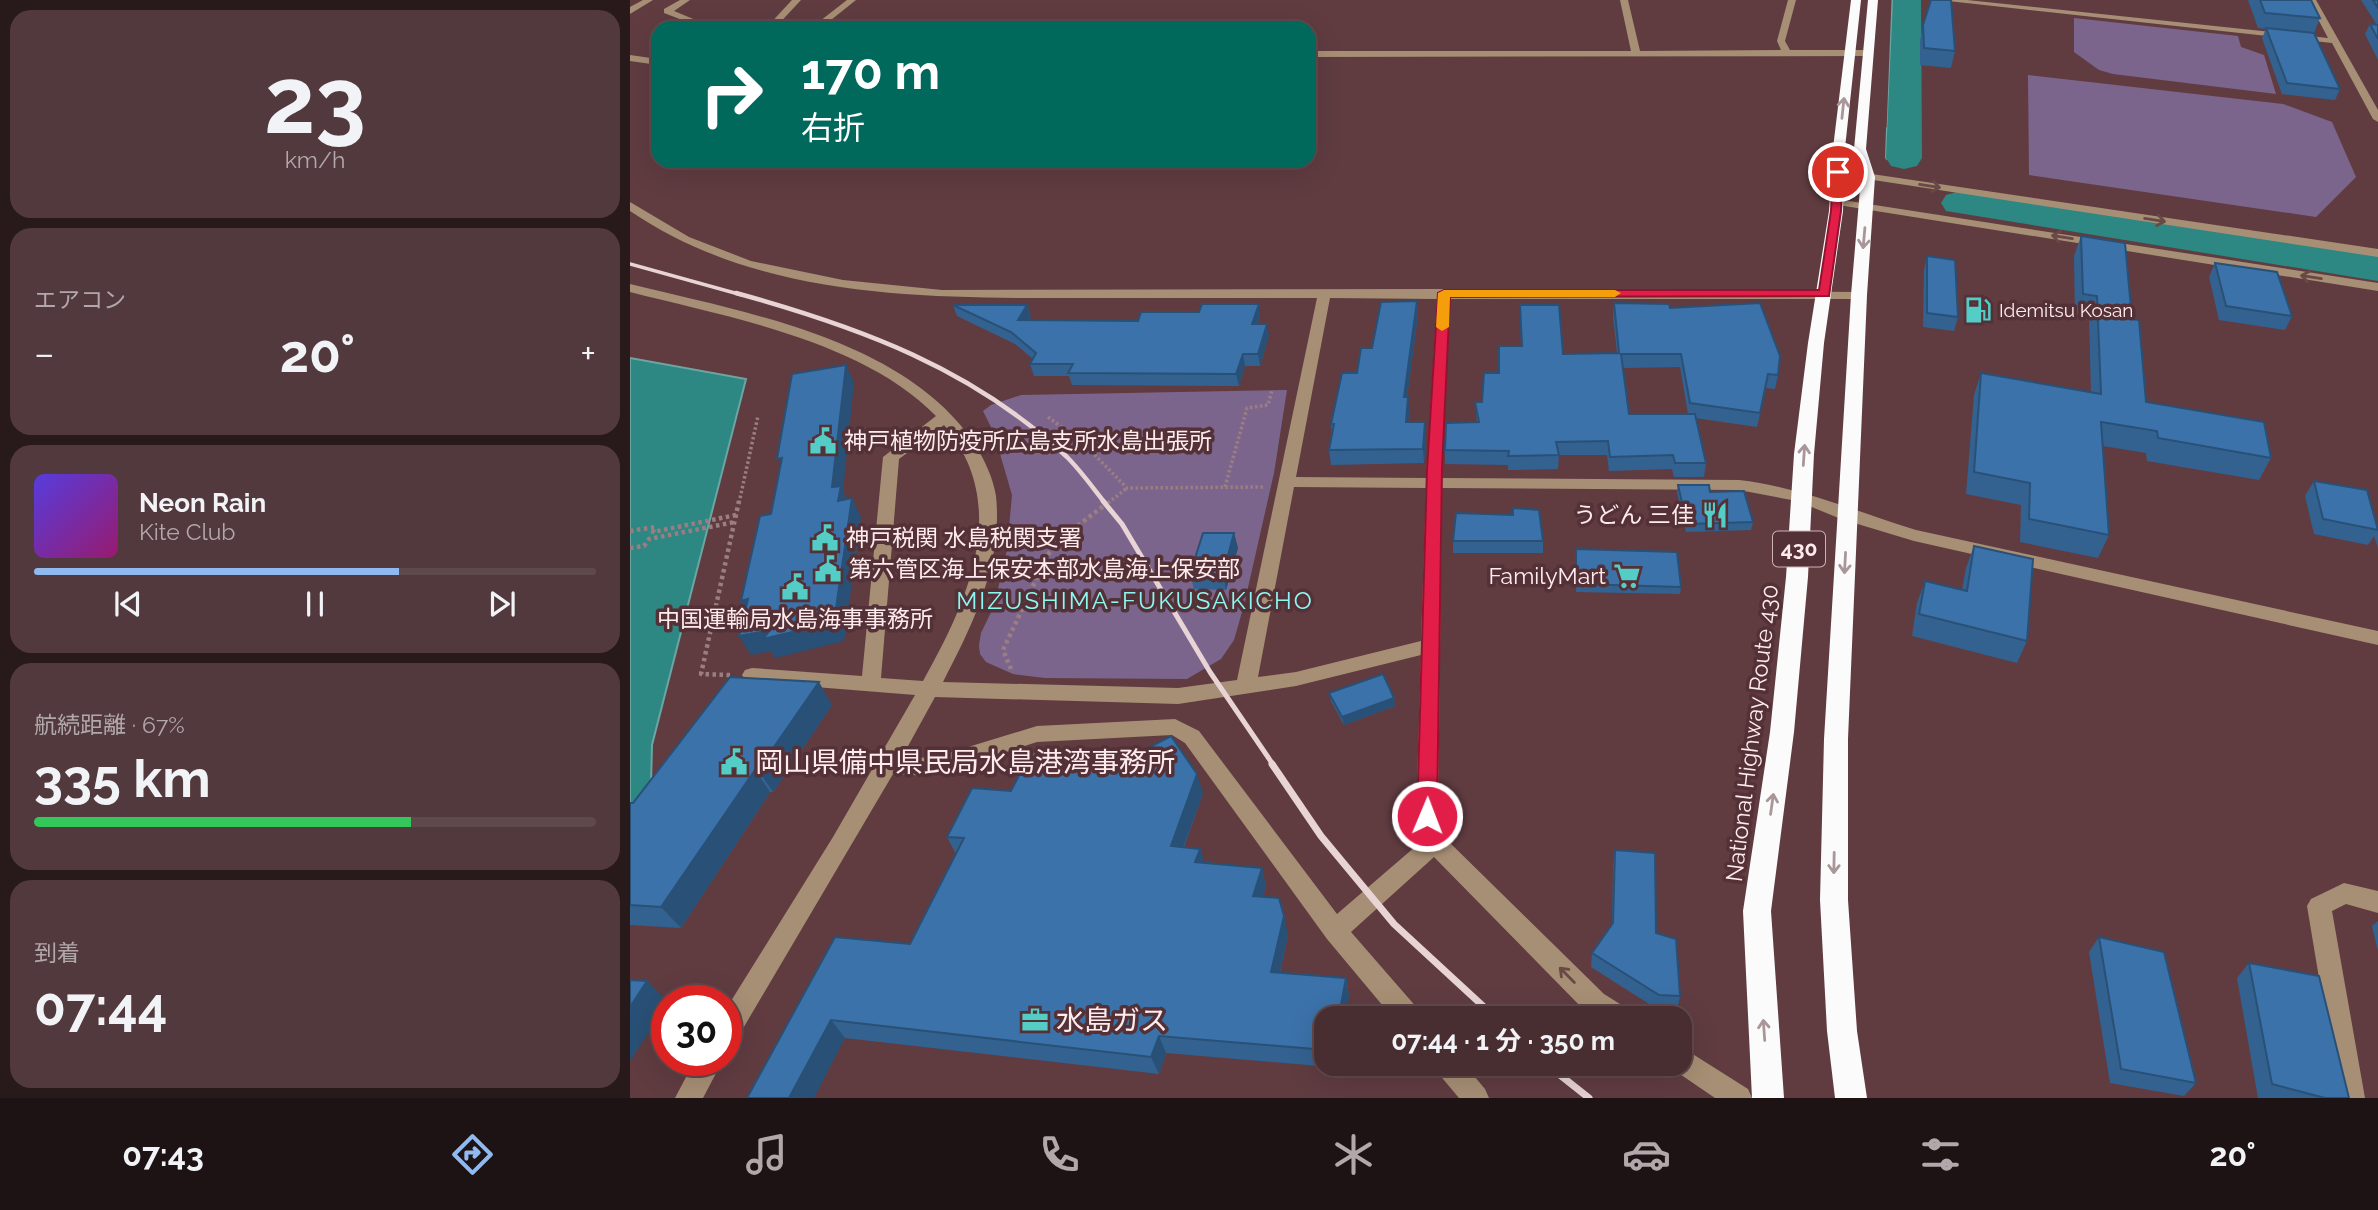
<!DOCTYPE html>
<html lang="ja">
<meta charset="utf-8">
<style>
body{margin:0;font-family:Raleway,"Noto Sans JP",sans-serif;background:#52393d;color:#f1f3f6;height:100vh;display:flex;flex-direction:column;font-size:26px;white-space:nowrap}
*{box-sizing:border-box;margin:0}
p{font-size:23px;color:#b1a8ab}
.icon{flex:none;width:38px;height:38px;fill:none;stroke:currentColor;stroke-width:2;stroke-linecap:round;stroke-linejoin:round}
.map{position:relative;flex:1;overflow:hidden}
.drawer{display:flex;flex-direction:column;gap:10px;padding:10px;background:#28191b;width:630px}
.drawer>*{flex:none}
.top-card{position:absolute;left:21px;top:21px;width:665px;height:147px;border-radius:21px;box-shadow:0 7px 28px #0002,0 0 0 2px #60494d;background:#00695c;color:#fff;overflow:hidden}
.speed{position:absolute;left:21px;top:985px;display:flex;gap:14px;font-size:35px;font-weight:700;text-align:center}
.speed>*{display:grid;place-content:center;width:91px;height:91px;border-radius:50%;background:#482d31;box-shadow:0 7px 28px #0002,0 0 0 2px #60494d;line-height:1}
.speed .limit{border:10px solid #d22;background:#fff;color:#111}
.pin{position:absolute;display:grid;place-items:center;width:60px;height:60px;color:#fff;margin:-30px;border:4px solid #fff;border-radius:50%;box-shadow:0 2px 7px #0007}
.me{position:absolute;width:77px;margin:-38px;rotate:1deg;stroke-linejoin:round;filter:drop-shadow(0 0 5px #0008)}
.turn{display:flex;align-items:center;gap:24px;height:147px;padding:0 35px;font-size:32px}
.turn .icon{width:91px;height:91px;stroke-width:2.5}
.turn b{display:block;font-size:49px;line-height:60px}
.big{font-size:52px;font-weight:700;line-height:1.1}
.drawer .tile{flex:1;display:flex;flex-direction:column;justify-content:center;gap:10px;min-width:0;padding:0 24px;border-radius:21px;background:#52393d}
.drawer .dial{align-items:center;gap:0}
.dial b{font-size:91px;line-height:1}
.song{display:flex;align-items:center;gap:21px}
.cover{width:84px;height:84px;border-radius:10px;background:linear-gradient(135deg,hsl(250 70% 55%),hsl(320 70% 35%))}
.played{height:7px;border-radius:4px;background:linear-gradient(90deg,#90b9f0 65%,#60494d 65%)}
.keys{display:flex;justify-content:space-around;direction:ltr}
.heat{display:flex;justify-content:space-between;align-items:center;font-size:38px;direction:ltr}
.charge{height:10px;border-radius:5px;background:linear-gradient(90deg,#34c759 67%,#60494d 0)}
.trip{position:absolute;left:684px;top:1006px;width:378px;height:70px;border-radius:21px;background:#482d31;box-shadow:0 7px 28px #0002,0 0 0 2px #60494d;font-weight:700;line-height:70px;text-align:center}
.tabs{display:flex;height:112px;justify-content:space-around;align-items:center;background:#1d1214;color:#b1a8ab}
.tabs .icon{width:49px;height:49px}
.tabs .on{color:#90b9f0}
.tabs b{font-size:32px;color:#f1f3f6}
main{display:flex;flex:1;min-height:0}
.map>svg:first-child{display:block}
.green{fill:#7c658d}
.water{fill:#2d8782;stroke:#6ca5a2;stroke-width:2}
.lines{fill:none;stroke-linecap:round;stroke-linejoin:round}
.stream-far1{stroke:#6ca5a2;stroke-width:5}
.stream{stroke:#6ca5a2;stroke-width:6}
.river{fill:#2d8782;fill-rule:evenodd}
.path-far1{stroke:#9b7e81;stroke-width:3.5;stroke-dasharray:2.5 2.5;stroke-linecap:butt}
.path{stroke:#9b7e81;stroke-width:4.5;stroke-dasharray:3.5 3.5;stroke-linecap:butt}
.minor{fill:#a78f75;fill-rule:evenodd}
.highway{fill:#fbfbfb;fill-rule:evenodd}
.rail-far3{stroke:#e8d3d5;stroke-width:3.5}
.rail-far2{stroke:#e8d3d5;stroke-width:4.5}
.rail-far1{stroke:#e8d3d5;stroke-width:5}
.rail{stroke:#e8d3d5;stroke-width:7}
.wall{fill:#336291;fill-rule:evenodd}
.shaded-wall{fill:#295076}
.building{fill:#3b72a9;stroke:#295076;stroke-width:2}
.oneway{stroke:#a89699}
.oneway2{stroke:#694846}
.route{fill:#e11d48;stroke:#92132f;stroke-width:2}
.slow{fill:#f59e0b}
.labels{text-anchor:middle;stroke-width:7;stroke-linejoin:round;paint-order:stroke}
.far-poi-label{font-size:19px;fill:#feebed;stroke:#543137;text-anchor:start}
.shield{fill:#543137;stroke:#cbb3b6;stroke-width:2}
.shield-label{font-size:21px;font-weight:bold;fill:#feebed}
.poi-label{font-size:23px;fill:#feebed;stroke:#543137;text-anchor:start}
.street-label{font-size:23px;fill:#feebed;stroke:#543137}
.neighbourhood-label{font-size:24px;letter-spacing:2px;fill:#8df8f1;stroke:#543137}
.near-poi-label{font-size:28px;fill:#feebed;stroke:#543137;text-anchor:start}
</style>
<main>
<section class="drawer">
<div class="tile dial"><b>23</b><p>km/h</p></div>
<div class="tile"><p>エアコン</p>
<div class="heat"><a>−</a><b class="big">20°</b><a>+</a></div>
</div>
<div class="tile">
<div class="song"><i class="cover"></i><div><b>Neon Rain</b><p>Kite Club</p></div></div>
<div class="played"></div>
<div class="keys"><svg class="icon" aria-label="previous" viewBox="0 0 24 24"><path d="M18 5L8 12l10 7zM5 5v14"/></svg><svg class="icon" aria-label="pause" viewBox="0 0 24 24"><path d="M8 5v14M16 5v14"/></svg><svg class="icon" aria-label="next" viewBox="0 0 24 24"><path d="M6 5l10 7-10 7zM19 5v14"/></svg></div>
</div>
<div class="tile"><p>航続距離 · 67%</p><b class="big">335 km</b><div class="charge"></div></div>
<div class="tile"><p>到着</p><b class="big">07:44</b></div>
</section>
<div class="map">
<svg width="1748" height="1098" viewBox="0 0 1748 1098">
<rect width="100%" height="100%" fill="#603c41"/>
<path class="green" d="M1444 18 1608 36 1611 47 1634 55 1646 94 1483 74 1469 70 1444 52Z
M1398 75 1653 104 1702 122 1726 177 1686 217 1399 175Z
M657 390 644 473 614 605 604 640 591 659 557 679 415 678 383 674 356 662 350 654 349 645 351 633 364 606 377 550 382 495 364 433 353 411 361 405 391 395Z"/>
<path class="water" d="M0 358 116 379 22 745 21 785 0 811Z"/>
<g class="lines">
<path class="stream-far1" d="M1259 131 1264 0"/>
<path class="stream" d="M1258 157 1259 129
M1328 208 1748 273"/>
<path class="river" d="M1263 0H1291L1292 158 1287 166 1274 169 1261 166 1256 158Z
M1330 191 1748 255V281L1316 211 1311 203 1316 195Z"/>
<path class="path-far1" d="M418 417 454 444 497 488 633 487
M595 487 617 408 638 405 642 390
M109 503 128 416
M478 503 497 488"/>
<path class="path" d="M0 531 25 527 23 532 106 515
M0 548 14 546 19 539 105 522
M381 669 373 650 417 556 429 540 480 501
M100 675 71 674 109 501"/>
<path class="minor" d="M13 0H23L0 14V7Z
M50 0H60L44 11 85 28H73L34 13V9Z
M162 0H171L145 28H136Z
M217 0H226L191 28H181Z
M990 0H998L1010 51 1151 50 1147 41 1158 0H1166L1155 41 1160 50H1238L1243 53 1238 56 679 57V51H1001Z
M1309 0H1337L1698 38 1678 0H1686L1748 110V122L1743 119 1702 43Z
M0 55 28 59V65L0 61Z
M1208 169 1748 249V257L1204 174V170Z
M1206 199 1748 283V291L1202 204V200Z
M0 202 59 237 121 261 213 280 312 290 814 289 1234 292V298L1229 299H820L812 478 1109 480C1170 487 1227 512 1286 530L1748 631V645L1284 541 1211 519 1167 501 1109 490 812 488 808 816 815 838 974 994 998 1009 1001 1018H967L956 1012 804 857 721 932 788 1009 792 1018H763L697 939 555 743 542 735 407 742 302 776 263 774 105 1042 96 1045V1009L203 837 285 695 122 682 115 680 112 675 115 670 122 668 232 676 253 457 306 416C233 341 98 317 0 292V284C113 312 274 339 344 443 354 459 363 477 366 496 373 564 343 624 313 682L548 688 607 680 687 298C605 298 523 298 442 298 291 298 130 299 0 211ZM700 298 807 299 796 478 666 477ZM314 425C382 505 338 601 293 681L251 678 269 459ZM664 487 796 488 791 641 666 672 628 677ZM791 655 786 816 793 840 707 914 569 731 545 719 407 726 302 758 272 757 305 697 548 704 666 686Z
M1714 883 1748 891V913L1716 904 1702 911 1735 1098H1709L1677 906 1681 899Z
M1050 1046 1118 1089 1122 1098H1085L1041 1068 1039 1064H1050Z
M65 1060H93L73 1098H45Z
M804 1064H834L855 1089 859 1098H829L808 1073Z"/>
<path class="highway" d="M1221 0H1231L1215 148 1213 211 1194 343 1184 454 1178 577 1164 732 1141 911 1154 1098H1122L1113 911 1140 732 1156 577 1164 454 1178 343 1199 211 1203 148Z
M1238 0H1248L1236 149 1245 177 1237 295 1218 739V900L1227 1031 1237 1098H1205L1197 1031 1190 900 1194 739 1221 295 1231 177 1224 149Z"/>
<path class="rail-far3" d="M0 264 112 295"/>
<path class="rail-far2" d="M106 293C229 327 342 368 437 457 451 471 463 488 475 503"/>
<path class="rail-far1" d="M473 501 492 524 580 672 644 766"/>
<path class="rail" d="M642 764 691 836 764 924 866 1018
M916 1064 959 1098"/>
</g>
<path class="wall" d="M1618 0H1681L1690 18 1684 33 1710 89 1705 100 1652 94 1632 38 1636 29 1628 28Z
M1731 0H1748V60L1735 34 1740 24 1747 25Z
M1293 25 1325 51 1321 68 1290 65V41Z
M1451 236 1502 319 1516 402 1641 458 1629 480 1517 461 1516 453 1473 446 1479 535 1468 558 1390 542 1391 505 1336 494 1344 395 1351 373 1461 393 1459 317 1445 315 1444 256Z
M1297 256 1328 317 1324 331 1293 327 1294 270Z
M1585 263 1662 316 1655 330 1589 320 1579 277Z
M787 301 788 315 777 397 779 412 778 422 796 437 794 463 701 465 699 450 702 434 701 424 742 348Z
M984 303 1040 308 1148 375 1145 389 1136 388 1127 427 1065 418 1076 463 1074 477H1044L1042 469 979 471 977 455H929L928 469 878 470V465L815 464V450L847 422 845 402H852L869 373 891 346 890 305 933 354 987 353 983 316ZM1050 367 1058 414H999L993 368Z
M323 305H397L401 316 399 320 508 321 630 316 628 324 639 335 630 366H615L609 386 442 385 439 376H404L400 364 403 359 385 344 327 316Z
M1684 481 1747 527 1748 525V548L1744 536 1738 545 1684 534 1675 496Z
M1048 485 1080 492 1123 522 1121 530 1056 532 1047 492Z
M604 533 608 548 596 590 564 589 560 574Z
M823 541H913V553H823Z
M1344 546 1397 641 1387 663 1282 636 1287 603 1295 581 1332 590 1336 568Z
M946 549 1051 587 1050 594 946 592Z
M699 693 765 706 714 725 701 701Z
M202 705 143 792H140L51 928 0 925V803H3Z
M495 760 573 793 554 847 570 849 574 862 632 868 636 886 633 897 658 934 650 973 716 978 719 996 716 1010 740 1012 741 1018H696V1064H737L736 1070 536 1053 529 1074 215 1038 117 1098 280 944 326 854 317 837 381 791Z
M985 850 1026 933 1050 996 1047 1010 1027 1009 961 967 962 953 982 925 983 865Z
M1748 921V951L1742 926Z
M1469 937 1566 1083 1554 1096 1480 1083 1459 952Z
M1619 963 1719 1098H1628L1607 978Z"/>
<path class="shaded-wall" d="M787 301 788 315 775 412 774 397Z
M629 304 630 316 624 335 622 324Z
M397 305 401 316 392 331 388 320Z
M637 324 639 335 630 366 628 354Z
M613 354 615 366 609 386 606 374Z
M216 365 224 382 213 491 220 505 218 520 202 487Z
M778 397 779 412 777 437 776 422Z
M795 422 796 437 794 463 793 449Z
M222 498 231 517 214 641 145 658 141 651 121 655 109 636 140 630Z
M604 533 608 548 596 590 593 574Z
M118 599 123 620 111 601Z
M189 682 202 705 143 792 128 770Z
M764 698 765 706 714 725 712 717Z
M125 770 140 792 51 928 31 907Z
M567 774 573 793 547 864 541 846Z
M570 849 576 867 565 862Z
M632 868 636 886 628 915 623 896Z
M654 916 658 934 646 990 641 972Z
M716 978 719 996 715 1018 710 1010Z
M17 981 37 1001V1004L0 1061V1007Z
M201 1020 215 1038 184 1098H159Z
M529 1036 536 1053 529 1074 521 1057Z"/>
<path class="building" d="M1301 0H1321L1325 51 1294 48 1293 25Z
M1630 0H1681L1690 18 1635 13Z
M1743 0H1748V8Z
M1740 24 1748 25V39Z
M1636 28 1684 33 1710 89 1657 83Z
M1451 236 1495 243 1502 319 1509 320 1516 402 1634 422 1641 458 1528 438 1527 431 1471 422 1479 535 1399 519 1400 483 1344 472 1351 373 1471 394 1467 296 1453 294Z
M1297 256 1325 260 1328 317 1297 313Z
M1585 263 1647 272 1662 316 1596 306Z
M787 301 774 397H778L776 422H795L793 449 699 450 704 424H701L712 373H727L731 348H742L751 302Z
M984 303 1039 304 1040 308 1130 303 1150 356 1148 375 1138 374 1130 413 1060 403 1051 354H991L999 414H1065L1076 463H1045L1043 455 980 457 978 441 926 442 929 455 878 456 879 451 815 450 816 423 849 422 845 402H852L854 373H869V346H892L890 305H929L933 354 989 353Z
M572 304H629L622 324H637L628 354H613L606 374 438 373 443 364H400L406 353 381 332 323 305H397L388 320 508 321 511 312H569Z
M216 365 202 487 211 486 208 501 222 498 204 622 133 639 140 630 109 636 118 599 111 601 130 516 141 514 152 458 147 459 162 374Z
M1684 481 1737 490 1748 530 1693 519Z
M1048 485H1079L1080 492 1114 491 1123 522 1057 524Z
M883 508 909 510 913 541H823L826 513 883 515Z
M573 533H604L593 574H560Z
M1344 546 1403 559 1397 641 1289 614 1295 581 1337 591Z
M946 549 1047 552 1051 587 946 584Z
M753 674 764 698 712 717 699 693Z
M100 677 189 682 128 770H125L31 907 0 905V803H3Z
M541 736 567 774 541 846 570 849 565 862 632 868 623 896 649 898 654 916 641 972 716 978 710 1010 740 1012 739 1018H696V1050L529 1036 521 1057 201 1020 159 1098H117L205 937 280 944 334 838 317 837 342 788 381 791 401 752 495 760Z
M985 850 1025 853 1026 933 1046 939 1050 996 1029 995 962 953 983 923Z
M1469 937 1534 952 1566 1083 1491 1069Z
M1619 963 1689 976 1719 1098H1695L1642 1084Z
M0 980 17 981 0 1007Z"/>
<defs><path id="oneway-shaft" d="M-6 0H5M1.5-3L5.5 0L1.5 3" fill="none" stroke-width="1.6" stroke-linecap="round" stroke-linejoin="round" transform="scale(1.75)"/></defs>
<g class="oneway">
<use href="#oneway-shaft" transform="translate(1213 108) rotate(-84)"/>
<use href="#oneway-shaft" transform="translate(1234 238) rotate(95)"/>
<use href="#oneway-shaft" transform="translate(1174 455) rotate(-86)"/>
<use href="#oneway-shaft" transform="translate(1215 563) rotate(93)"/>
<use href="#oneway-shaft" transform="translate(1142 804) rotate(-82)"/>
<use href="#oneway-shaft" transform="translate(1204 863) rotate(91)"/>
<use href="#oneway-shaft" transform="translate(1134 1030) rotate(-94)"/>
</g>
<g class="oneway2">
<use href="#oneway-shaft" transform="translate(1300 186) rotate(9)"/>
<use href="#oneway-shaft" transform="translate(1525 220) rotate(9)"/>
<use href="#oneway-shaft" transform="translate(1432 237) rotate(-171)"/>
<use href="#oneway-shaft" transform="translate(1681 277) rotate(-171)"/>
<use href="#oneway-shaft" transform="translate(937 975) rotate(-135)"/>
</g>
<path class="route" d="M1208 169 1213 172 1211 211 1199 296 820 297 812 469 807 816 804 822 797 824 790 822 787 816 797 469 808 293 814 290H1189L1201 211 1203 172Z"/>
<path class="slow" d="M814 290H985L991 293 985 297H820L819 327 812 331 806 327 808 293Z"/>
<defs>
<g id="fuel-bare" transform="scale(2.1)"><path d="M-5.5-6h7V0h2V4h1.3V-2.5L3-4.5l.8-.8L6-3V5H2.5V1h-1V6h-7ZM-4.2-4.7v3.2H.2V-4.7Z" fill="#54cdc7" stroke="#543137" stroke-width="2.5" paint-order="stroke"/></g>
<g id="civic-bare" transform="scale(2.1)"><path d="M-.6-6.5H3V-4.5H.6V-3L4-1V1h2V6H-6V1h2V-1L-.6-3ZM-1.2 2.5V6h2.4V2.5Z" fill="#54cdc7" stroke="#543137" stroke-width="2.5" paint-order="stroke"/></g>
<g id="restaurant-bare" transform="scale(2.1)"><path d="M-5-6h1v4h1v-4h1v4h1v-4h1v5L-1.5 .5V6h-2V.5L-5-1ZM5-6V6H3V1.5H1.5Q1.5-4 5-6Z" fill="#54cdc7" stroke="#543137" stroke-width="2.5" paint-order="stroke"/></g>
<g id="supermarket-bare" transform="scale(2.1)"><path d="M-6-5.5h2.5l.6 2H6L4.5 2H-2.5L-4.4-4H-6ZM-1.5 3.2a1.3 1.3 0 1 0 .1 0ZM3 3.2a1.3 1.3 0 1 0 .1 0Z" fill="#54cdc7" stroke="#543137" stroke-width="2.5" paint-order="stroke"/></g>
<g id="office-bare" transform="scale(2.1)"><path d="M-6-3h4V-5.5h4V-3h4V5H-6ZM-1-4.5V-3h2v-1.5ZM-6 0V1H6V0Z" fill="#54cdc7" stroke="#543137" stroke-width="2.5" paint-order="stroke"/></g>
</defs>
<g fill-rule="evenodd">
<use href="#fuel-bare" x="1348" y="310"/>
<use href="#civic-bare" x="193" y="441"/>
<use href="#restaurant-bare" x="1085" y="515"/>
<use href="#civic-bare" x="195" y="538"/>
<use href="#civic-bare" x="198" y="569"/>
<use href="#supermarket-bare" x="997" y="576"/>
<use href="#civic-bare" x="165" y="587"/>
<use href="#civic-bare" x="104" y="762"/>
<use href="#office-bare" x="405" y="1020"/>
</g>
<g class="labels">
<g class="far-poi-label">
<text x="1369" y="317">Idemitsu Kosan</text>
</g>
<rect class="shield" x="1143" y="531.5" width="52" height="35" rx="5"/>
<g class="shield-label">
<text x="1169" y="556">430</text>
</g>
<g class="poi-label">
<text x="214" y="449">神戸植物防疫所広島支所水島出張所</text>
<text x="1064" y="523" text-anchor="end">うどん 三佳</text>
<text x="216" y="546">神戸税関 水島税関支署</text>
<text x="219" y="577">第六管区海上保安本部水島海上保安部</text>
<text x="976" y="584" text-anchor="end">FamilyMart</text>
<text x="165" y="627" text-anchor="middle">中国運輸局水島海事事務所</text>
</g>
<g class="street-label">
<text transform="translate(1122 733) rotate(-83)" y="8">National Highway Route 430</text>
</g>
<g class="neighbourhood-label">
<text x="505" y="609">MIZUSHIMA-FUKUSAKICHO</text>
</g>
<g class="near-poi-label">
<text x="125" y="772">岡山県備中県民局水島港湾事務所</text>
<text x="426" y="1030">水島ガス</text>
</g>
</g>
</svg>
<div class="speed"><div class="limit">30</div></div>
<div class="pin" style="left:1208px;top:172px;background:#d93025"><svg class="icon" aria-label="arrive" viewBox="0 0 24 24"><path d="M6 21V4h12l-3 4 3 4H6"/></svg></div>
<svg class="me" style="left:797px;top:816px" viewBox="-20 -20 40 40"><circle r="17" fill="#e11d48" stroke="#fff" stroke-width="3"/><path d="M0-11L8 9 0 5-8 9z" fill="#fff"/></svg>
<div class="trip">07:44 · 1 分 · 350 m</div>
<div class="top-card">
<div class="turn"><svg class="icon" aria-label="right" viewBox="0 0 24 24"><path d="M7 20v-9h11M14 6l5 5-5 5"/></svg><div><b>170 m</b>右折</div></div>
</div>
</div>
</main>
<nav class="tabs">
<b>07:43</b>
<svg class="icon on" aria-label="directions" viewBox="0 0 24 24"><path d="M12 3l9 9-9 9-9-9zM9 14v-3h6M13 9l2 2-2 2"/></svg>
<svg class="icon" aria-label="music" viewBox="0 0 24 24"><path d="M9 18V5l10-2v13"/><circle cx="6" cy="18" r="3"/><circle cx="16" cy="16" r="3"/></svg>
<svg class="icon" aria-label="phone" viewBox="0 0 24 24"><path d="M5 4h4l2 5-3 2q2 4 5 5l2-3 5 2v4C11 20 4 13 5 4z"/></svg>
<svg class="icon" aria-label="climate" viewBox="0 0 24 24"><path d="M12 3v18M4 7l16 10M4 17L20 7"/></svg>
<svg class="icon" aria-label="car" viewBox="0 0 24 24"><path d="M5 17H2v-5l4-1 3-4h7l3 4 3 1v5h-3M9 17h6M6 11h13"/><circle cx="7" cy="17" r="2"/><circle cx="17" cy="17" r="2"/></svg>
<svg class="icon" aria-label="filters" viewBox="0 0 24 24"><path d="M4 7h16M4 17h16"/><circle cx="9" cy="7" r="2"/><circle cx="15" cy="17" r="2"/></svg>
<b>20°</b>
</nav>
